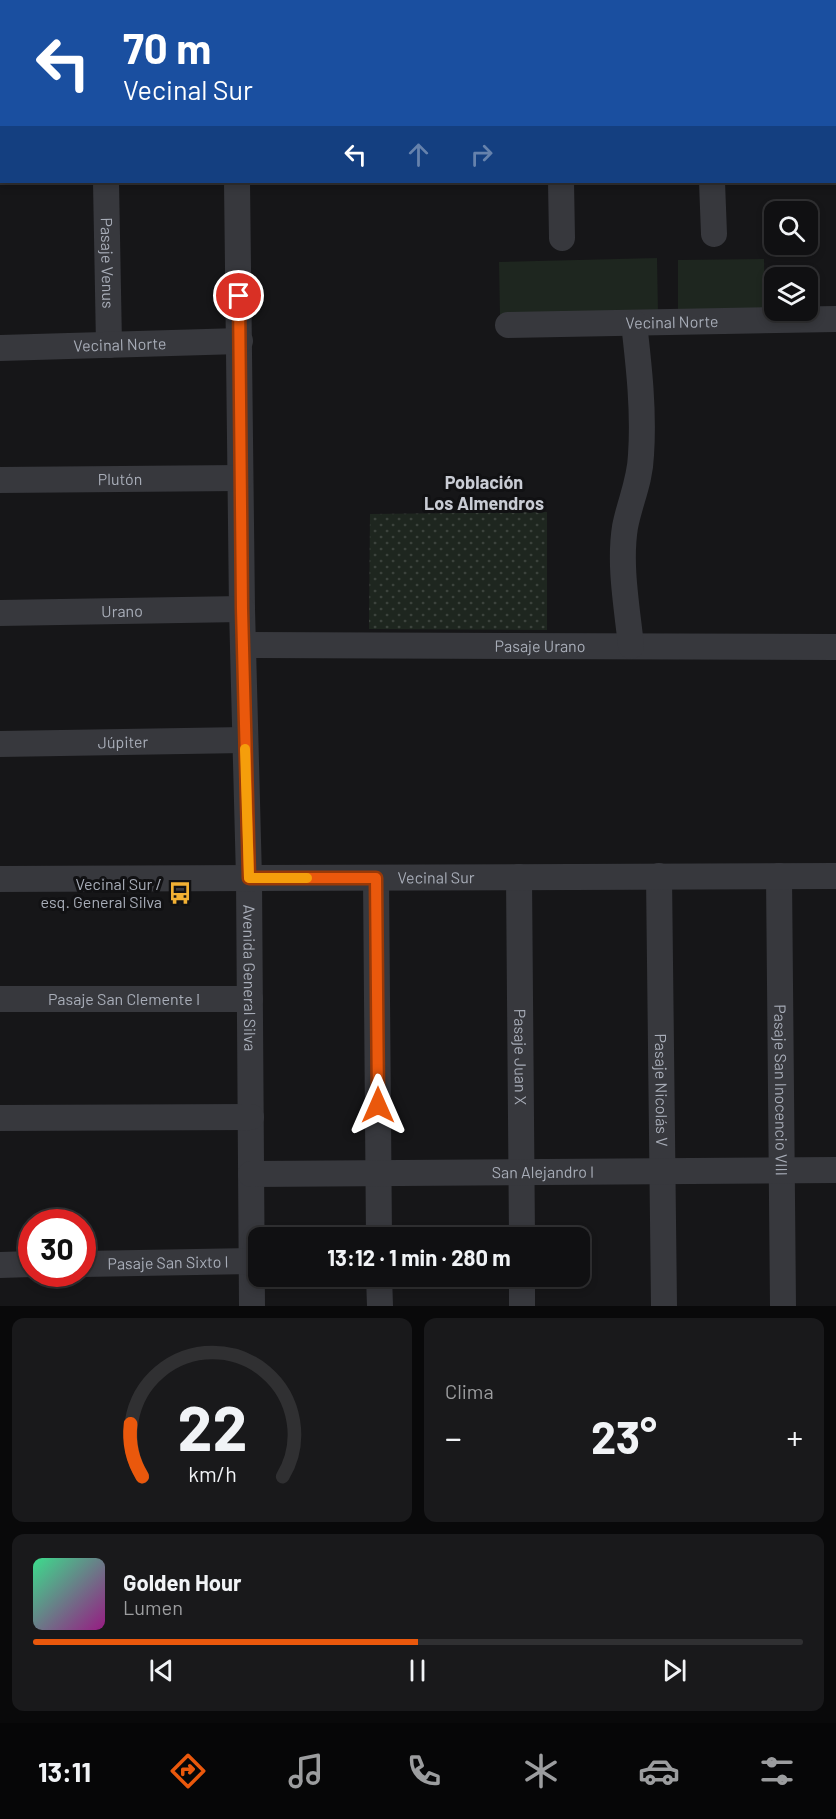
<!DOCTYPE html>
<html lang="es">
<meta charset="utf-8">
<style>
body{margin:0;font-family:Barlow,sans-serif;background:#19191b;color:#f1f3f6;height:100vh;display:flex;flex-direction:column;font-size:22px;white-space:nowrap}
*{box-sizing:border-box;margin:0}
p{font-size:20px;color:#9c9d9f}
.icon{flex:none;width:33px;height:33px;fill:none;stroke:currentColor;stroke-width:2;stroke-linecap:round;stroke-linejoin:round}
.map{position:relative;height:1306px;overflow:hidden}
.drawer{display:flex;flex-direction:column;gap:12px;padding:12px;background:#09090a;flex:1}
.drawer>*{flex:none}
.banner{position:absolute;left:0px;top:0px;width:837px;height:183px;box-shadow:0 3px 9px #0003,0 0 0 2px #303032;background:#1a4fa0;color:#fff;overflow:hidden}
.fabs{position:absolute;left:764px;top:201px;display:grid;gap:12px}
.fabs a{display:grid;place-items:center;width:54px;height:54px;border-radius:12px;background:#101012;box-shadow:0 3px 9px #0003,0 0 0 2px #303032;font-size:30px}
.speed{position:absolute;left:18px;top:1209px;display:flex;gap:12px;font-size:30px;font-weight:700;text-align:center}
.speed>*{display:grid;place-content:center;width:78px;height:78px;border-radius:50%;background:#101012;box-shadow:0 3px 9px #0003,0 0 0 2px #303032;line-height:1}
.speed .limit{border:9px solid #d22;background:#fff;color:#111}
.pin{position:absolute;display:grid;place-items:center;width:51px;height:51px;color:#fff;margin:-26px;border:3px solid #fff;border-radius:50%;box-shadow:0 2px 6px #0007}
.me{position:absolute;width:66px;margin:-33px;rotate:0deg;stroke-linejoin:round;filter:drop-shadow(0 0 4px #0008)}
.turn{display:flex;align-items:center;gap:21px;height:126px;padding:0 24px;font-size:27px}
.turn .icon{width:78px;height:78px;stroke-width:2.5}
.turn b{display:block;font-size:42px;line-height:51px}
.lanes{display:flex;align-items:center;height:57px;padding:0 24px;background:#0003;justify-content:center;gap:30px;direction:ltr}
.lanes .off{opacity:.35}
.big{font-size:45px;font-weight:700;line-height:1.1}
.drawer .tile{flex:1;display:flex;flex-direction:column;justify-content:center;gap:9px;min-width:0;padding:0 21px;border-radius:12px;background:#19191b}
.drawer .dial{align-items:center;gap:0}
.dial svg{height:156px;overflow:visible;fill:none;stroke:#303032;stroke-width:7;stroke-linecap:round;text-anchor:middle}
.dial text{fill:#f1f3f6;stroke:none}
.song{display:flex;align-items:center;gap:18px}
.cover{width:72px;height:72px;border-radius:9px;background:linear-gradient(135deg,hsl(150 70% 55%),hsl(310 70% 35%))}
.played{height:6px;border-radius:3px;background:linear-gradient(90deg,#ea580c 50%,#303032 50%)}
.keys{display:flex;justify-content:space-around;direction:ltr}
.heat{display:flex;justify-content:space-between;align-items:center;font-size:33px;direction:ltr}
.drawer .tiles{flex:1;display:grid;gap:12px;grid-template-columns:1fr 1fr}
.tile:last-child{grid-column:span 2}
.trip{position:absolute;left:248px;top:1227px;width:342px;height:60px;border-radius:12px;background:#101012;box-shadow:0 3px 9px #0003,0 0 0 2px #303032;font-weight:700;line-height:60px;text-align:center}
.tab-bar{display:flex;height:96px;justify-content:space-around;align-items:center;background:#060607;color:#9c9d9f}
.tab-bar .icon{width:42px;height:42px}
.tab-bar .selected{color:#ea580c}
.tab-bar b{font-size:27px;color:#f1f3f6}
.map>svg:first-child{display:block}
.grass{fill:#1e261f}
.park{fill:url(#park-dots)}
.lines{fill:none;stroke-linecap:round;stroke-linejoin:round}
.minor{stroke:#37383d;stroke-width:26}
.route-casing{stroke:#983908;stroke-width:15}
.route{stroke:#ea580c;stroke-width:10}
.slow{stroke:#f59e0b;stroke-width:10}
.labels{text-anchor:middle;stroke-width:6;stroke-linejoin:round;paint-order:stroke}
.street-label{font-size:16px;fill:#a8adb8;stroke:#111113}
.poi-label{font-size:16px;fill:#a8adb8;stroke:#111113;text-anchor:end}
.neighbourhood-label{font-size:18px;font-weight:bold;fill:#c9ccd4;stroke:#111113}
</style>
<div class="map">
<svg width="836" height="1306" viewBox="0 0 836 1306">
<defs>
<pattern id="park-dots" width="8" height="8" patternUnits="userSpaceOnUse" patternTransform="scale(1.5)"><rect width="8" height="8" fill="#1e261f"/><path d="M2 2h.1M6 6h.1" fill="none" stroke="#3c433d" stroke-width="1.8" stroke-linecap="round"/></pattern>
</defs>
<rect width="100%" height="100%" fill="#161618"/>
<path class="grass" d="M657 258 658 313 500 317 499 262Z
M764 259 765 312 678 313V260Z"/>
<path class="park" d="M547 512V630L369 629 370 514Z"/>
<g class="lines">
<g class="minor">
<path d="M102 0V2"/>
<path d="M234 0V2"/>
<path d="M383 0V2"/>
<path d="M522 0V2"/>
<path d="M660 0V2"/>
<path d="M797 0V2"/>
<path d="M0 87H2"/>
<path id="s1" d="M106 182 109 345"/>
<path id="s2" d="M237 182 242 609 249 878 252 1306"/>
<path d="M561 182 562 238"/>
<path d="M712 182 714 234"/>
<path id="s3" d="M508 325 836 319"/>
<path id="s4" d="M0 348 240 341"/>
<path id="s5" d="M0 480 240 478"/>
<path id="s6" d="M0 613 242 609"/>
<path id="s7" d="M243 645 836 647"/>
<path d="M631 646C627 607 619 565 625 527 630 501 640 482 641 455 644 411 639 367 634 323"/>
<path id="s8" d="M0 744 245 740"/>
<path id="s9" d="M659 876 664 1306"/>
<path id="s10" d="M779 876 783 1306"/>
<path id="s11" d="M519 877 522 1238"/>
<path d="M376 878 379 1238"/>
<path id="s12" d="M0 879 836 876"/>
<path id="s13" d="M0 999H250"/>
<path d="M0 1118 251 1117"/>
<path id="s14" d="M251 1174 836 1170"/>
<path id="s15" d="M82 1264 252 1261"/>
<path d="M0 1265 32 1264"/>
<path d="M379 1276 380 1306"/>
<path d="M522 1276V1306"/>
</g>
</g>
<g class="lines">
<g class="route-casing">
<path id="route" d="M239 296 242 609 249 878H376L378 1105"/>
</g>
<use href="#route" class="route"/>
<path class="slow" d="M245 749 249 878H307"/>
</g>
<defs>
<g id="bus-bare" transform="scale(1.8)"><path d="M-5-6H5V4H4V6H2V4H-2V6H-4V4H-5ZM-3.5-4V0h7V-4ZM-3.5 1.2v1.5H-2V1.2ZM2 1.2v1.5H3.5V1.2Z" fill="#f2b134" stroke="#111113" stroke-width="2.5" paint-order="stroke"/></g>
</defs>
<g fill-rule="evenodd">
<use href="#bus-bare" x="180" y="893"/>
</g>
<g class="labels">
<g class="street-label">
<text dy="6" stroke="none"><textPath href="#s1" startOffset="81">Pasaje Venus</textPath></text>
<text dy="6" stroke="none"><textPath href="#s3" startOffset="164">Vecinal Norte</textPath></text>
<text dy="6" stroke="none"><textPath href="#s4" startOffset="120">Vecinal Norte</textPath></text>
<text dy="6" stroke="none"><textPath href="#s5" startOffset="120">Plutón</textPath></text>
<text dy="6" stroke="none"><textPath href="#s6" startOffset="122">Urano</textPath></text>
<text dy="6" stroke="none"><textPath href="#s7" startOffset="297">Pasaje Urano</textPath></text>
<text dy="6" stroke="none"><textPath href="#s8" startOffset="123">Júpiter</textPath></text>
<text dy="6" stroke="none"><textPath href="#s12" startOffset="436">Vecinal Sur</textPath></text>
<text dy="6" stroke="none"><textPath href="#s2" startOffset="796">Avenida General Silva</textPath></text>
<text dy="6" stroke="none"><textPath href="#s13" startOffset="124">Pasaje San Clemente I</textPath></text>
<text dy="6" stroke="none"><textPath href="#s11" startOffset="180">Pasaje Juan X</textPath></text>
<text dy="6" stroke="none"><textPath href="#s9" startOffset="214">Pasaje Nicolás V</textPath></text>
<text dy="6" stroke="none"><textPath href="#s10" startOffset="214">Pasaje San Inocencio VIII</textPath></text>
<text dy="6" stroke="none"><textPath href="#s14" startOffset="292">San Alejandro I</textPath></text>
<text dy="6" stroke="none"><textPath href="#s15" startOffset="86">Pasaje San Sixto I</textPath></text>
</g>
<g class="poi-label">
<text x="162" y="890">Vecinal Sur /<tspan x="162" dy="18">esq. General Silva</tspan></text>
</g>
<g class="neighbourhood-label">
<text x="484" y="489">Población<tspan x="484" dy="21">Los Almendros</tspan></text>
</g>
</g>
</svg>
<div class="fabs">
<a><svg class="icon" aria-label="search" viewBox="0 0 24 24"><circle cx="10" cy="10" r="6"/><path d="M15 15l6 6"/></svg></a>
<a><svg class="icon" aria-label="layers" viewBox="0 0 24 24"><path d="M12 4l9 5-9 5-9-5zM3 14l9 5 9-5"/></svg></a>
</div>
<div class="speed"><div class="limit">30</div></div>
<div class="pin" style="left:239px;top:296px;background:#d93025"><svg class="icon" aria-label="arrive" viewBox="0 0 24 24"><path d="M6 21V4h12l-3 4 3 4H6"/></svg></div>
<svg class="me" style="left:378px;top:1105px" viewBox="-20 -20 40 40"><path d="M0-17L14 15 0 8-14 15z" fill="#ea580c" stroke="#fff" stroke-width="4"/></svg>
<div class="trip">13:12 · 1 min · 280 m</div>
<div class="banner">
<div class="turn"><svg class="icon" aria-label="left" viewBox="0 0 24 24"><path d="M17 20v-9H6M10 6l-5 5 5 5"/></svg><div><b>70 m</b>Vecinal Sur</div></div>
<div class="lanes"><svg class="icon" aria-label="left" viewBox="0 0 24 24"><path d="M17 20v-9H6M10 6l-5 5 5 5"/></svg><svg class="icon off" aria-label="ahead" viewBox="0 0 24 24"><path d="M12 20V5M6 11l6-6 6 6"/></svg><svg class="icon off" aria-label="right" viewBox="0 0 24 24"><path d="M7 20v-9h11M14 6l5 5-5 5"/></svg></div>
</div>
</div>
<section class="drawer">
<div class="tiles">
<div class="tile dial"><svg viewBox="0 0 100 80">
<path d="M14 69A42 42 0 1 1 86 69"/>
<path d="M14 69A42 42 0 0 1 8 42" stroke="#ea580c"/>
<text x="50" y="56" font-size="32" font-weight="700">22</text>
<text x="50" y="72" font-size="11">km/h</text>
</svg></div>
<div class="tile"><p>Clima</p>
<div class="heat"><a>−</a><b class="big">23°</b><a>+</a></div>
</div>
<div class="tile">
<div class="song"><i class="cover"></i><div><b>Golden Hour</b><p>Lumen</p></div></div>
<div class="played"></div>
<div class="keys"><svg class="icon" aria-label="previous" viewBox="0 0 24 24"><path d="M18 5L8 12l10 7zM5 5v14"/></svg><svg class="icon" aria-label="pause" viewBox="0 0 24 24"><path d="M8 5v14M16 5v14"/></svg><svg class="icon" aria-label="next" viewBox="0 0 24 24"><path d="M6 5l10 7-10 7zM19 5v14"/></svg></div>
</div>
</div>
</section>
<nav class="tab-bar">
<b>13:11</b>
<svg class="icon selected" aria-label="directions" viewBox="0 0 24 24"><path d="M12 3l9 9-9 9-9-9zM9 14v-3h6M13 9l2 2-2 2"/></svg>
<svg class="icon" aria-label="music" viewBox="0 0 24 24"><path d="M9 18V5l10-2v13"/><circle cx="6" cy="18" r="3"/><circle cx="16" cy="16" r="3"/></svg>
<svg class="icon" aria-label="phone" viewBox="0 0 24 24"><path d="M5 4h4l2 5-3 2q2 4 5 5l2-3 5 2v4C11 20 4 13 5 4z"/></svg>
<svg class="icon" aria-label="climate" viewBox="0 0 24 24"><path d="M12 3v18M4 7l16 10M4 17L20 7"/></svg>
<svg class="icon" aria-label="car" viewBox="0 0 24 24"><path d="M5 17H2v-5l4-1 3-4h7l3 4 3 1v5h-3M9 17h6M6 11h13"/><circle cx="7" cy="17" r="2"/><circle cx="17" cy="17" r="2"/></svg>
<svg class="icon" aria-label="filters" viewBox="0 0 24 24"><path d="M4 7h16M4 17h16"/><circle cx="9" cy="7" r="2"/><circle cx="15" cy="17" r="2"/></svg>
</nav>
